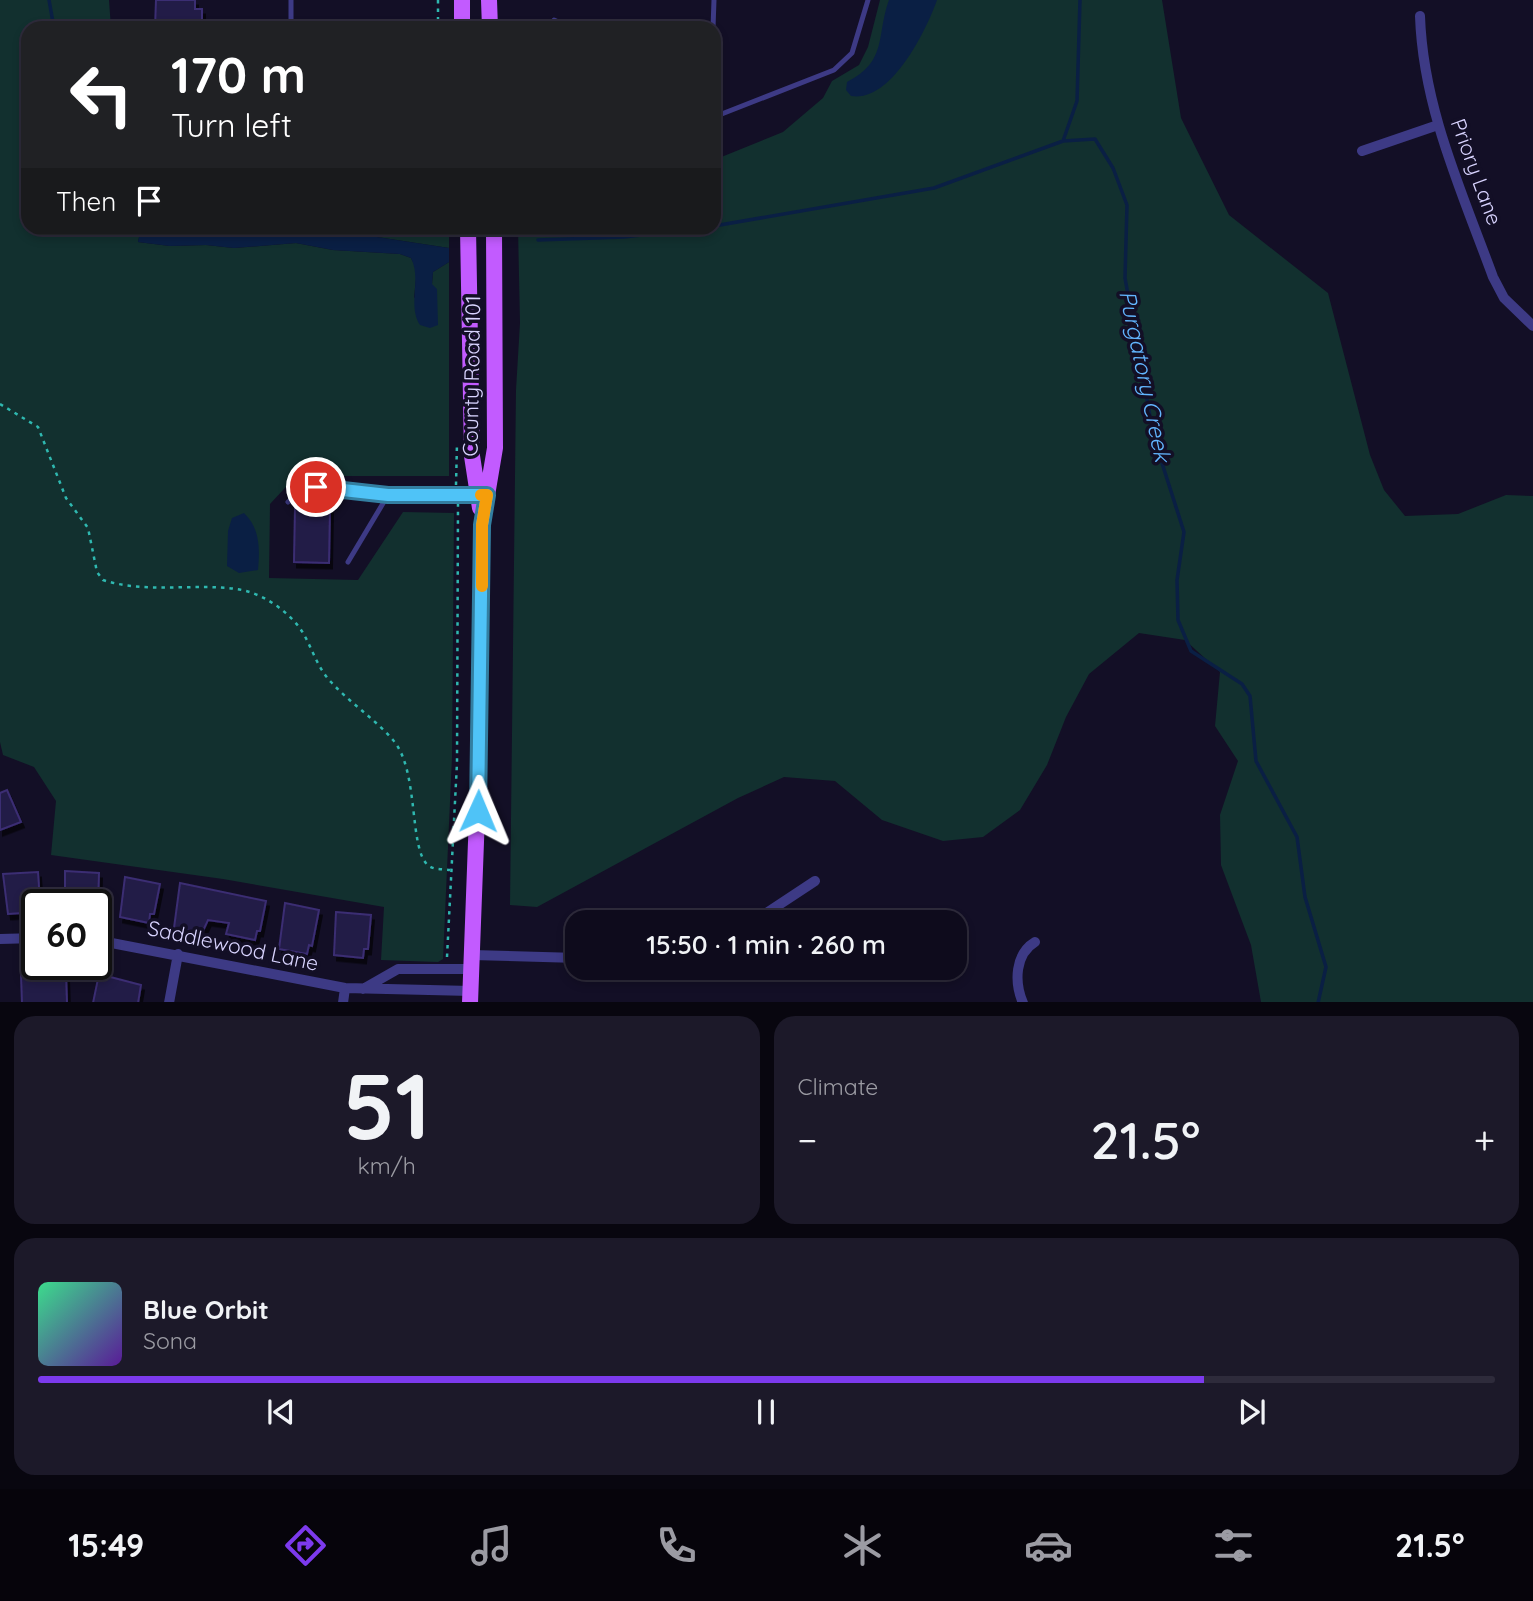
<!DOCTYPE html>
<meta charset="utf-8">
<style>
body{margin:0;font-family:Quicksand,sans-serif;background:#1c1929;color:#f1f3f6;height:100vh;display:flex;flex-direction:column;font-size:26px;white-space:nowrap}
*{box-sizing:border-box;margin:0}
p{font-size:23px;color:#9b9ba3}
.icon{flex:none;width:38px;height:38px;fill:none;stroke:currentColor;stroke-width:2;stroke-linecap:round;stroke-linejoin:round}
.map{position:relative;height:1002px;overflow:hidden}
.details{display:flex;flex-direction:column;gap:14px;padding:14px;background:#08060f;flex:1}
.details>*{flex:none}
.hud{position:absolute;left:21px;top:21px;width:700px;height:214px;border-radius:21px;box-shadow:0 4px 10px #0003,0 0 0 2px #2e2b3b;background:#202124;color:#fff;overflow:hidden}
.speed{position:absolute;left:21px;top:889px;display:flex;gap:14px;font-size:35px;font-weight:700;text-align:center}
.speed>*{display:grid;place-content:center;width:91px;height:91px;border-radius:50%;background:#0e0b1c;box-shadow:0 4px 10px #0003,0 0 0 2px #2e2b3b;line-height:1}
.speed .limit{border:4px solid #111;border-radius:10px;background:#fff;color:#111}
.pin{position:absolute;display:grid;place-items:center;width:60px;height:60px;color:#fff;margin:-30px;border:4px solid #fff;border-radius:50%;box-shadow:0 2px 7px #0007}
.me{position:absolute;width:77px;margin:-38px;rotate:1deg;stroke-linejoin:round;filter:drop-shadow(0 0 5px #0008)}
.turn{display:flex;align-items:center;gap:24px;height:147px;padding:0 35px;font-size:32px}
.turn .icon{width:91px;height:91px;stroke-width:2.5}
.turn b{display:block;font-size:49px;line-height:60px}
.then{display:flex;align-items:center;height:66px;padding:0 35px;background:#0003;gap:14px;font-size:26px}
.big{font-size:52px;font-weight:600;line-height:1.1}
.details .tile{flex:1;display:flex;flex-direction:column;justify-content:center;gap:10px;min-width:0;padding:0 24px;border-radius:21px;background:#1c1929}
.details .dial{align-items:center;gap:0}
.dial b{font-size:91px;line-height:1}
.song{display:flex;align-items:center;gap:21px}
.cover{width:84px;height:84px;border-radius:10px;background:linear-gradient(135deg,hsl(150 70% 55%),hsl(270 70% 35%))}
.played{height:7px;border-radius:4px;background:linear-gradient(90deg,#7c3aed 80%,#2e2b3b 80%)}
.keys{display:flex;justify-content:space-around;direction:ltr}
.heat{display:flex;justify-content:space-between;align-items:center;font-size:38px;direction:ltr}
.details .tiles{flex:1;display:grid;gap:14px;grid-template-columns:1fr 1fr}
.tile:last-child{grid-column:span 2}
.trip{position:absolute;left:565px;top:910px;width:402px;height:70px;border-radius:21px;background:#0e0b1c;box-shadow:0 4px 10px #0003,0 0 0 2px #2e2b3b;font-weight:600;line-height:70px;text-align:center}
.tab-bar{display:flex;height:112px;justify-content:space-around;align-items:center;background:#06040b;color:#9b9ba3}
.tab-bar .icon{width:49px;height:49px}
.tab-bar .on{color:#7c3aed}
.tab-bar b{font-size:32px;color:#f1f3f6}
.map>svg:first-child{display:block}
.green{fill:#12302f}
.water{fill:#0a1f44}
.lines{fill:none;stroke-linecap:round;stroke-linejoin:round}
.stream{stroke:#0a1f44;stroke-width:3.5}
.building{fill:#241b47;stroke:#3b2d73;stroke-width:2;filter:url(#shadow)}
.path{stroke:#2fb8b0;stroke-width:2.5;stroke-dasharray:3.5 5;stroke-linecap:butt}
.service{stroke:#3d3a85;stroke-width:5}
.minor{stroke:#3d3a85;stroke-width:10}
.primary{stroke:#c25bff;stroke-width:16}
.route-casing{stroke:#337fa1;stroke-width:18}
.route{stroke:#4fc3f7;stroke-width:12}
.slow{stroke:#f59e0b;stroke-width:12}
.labels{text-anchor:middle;stroke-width:7;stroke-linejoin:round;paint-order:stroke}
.street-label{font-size:21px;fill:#d9d4ff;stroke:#130f26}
.water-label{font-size:23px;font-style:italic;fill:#62b6ff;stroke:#130f26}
</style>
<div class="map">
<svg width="1533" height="1003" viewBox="0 0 1533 1003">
<defs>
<filter id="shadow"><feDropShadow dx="3" dy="5.5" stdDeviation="0" flood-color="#0009"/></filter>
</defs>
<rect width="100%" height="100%" fill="#130f26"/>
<path class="green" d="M0 0H109L111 28H28V228H141L138 242 170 246 206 245 234 248 296 243 333 250 400 254 411 258 417 270 414 298 432 284 433 272 449 262V476H296L270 504 269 578 358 580 403 512 454 513 452 757 443 959 438 962 381 960 384 907 223 879 51 855 56 801 34 767 3 755 0 742Z
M880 0H1162L1181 118 1229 215 1328 293 1370 455 1384 490 1405 516 1458 514 1506 495 1533 496V1002H1261L1251 945 1221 865 1220 815 1238 761 1215 726 1220 672 1185 640 1139 633 1089 674 1066 717 1047 765 1020 810 983 837 943 841 882 820 835 781 784 777 738 798 537 907 510 905 516 390 520 323 518 228H714V160L783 132 823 98 832 81 859 65 868 47Z
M318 228H449V248Z"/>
<path class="water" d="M889 0H937C926 31 891 103 851 96L846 90 847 82C888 61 876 36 889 0Z
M141 228H318L449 248V262L433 272 432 284 437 289 438 325 430 328 420 325C407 305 422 280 411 258L400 254 333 250 296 243 234 248 206 245 170 246 138 242Z
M244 513C260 528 260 549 258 570L239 573 227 566 228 531 232 518Z"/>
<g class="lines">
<path class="stream" d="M49 0 54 28
M1063 141 1077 101 1080 0
M714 226 934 188 1063 141 1095 139 1113 168 1127 205 1125 278 1154 438 1184 532 1177 580 1178 620 1191 651 1242 684 1250 696 1256 761 1297 837 1305 897 1326 967 1318 1003
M538 240 624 237 700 228"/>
</g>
<path class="building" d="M156 0H195V9H202V28H155Z
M295 507 330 508 329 563 294 562Z
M7 790 21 822 0 830V793Z
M65 871 99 873 98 904 65 905Z
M38 872 40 902 37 903V912L8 914 3 874Z
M125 877 160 884 154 914H150L149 923 120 917Z
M180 883 266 901 260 931H257L255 940 226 934 229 923 208 920 202 933 174 928Z
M285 903 319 910 312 946 309 945 307 954 279 949Z
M336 912 371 915 368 949H364L363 958 334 955Z
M51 964V974L66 973 67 1003H22L21 975 41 974V965Z
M99 974 141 985 138 1003H93Z"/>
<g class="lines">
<path class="path" d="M438 0V28
M0 404 38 427 66 498 88 528 97 572 103 580C146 594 193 583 236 589 260 592 284 608 299 627 311 643 315 665 331 682 350 703 375 719 393 740 420 771 408 851 429 866 435 870 443 869 450 870
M456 485 457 443
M447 957 457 763 458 502"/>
<path class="service" d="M554 20 571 28
M291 28V0
M713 28 714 0
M714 117 834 70 852 53 868 0
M388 495H476
M288 502 303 490 316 487 388 495 348 562"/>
<path class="minor" d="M1420 16C1423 108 1462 192 1493 277L1504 298 1533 326
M1362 151 1438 125
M753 922 815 881
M0 939 37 938
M96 940 345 988 471 991
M472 955 578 958
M363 989 398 969H471
M169 1003 178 954
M343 1003 345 988
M1023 1003C1014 982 1015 954 1035 942"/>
<path class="primary" d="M462 0V28
M489 0 490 28
M468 228 472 456 480 508
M470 1003 478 788 482 525 495 448 494 228"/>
</g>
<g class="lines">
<g class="route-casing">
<path id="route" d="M316 487 388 495H487L482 525 478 811"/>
</g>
<use href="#route" class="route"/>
<path class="slow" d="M481 495H487L482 525V586"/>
</g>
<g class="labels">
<g class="street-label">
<text transform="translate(1476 172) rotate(70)" y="7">Priory Lane</text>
<text transform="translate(472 376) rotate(-89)" y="7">County Road 101</text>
<text transform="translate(233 946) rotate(12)" y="7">Saddlewood Lane</text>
</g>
<g class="water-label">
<text transform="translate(1145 376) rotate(78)" y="8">Purgatory Creek</text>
</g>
</g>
</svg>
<div class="speed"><div class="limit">60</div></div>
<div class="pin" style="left:316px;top:487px;background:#d93025"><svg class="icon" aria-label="arrive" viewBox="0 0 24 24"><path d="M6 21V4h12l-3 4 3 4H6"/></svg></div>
<svg class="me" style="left:478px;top:811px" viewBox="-20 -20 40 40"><path d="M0-17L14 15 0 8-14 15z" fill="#4fc3f7" stroke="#fff" stroke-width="4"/></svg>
<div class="trip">15:50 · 1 min · 260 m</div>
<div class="hud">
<div class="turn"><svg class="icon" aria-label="left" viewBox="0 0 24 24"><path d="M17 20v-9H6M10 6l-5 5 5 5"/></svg><div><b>170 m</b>Turn left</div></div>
<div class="then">Then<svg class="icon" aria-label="arrive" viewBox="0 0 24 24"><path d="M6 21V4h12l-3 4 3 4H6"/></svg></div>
</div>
</div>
<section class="details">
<div class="tiles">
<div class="tile dial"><b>51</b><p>km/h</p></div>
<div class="tile"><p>Climate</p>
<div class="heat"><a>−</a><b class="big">21.5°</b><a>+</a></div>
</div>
<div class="tile">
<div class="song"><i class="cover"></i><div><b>Blue Orbit</b><p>Sona</p></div></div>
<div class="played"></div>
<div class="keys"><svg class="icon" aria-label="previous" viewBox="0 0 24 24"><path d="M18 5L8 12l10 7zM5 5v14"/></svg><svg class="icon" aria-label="pause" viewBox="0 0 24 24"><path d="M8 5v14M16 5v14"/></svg><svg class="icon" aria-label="next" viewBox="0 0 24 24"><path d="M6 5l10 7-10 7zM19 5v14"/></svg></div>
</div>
</div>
</section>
<nav class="tab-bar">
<b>15:49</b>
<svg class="icon on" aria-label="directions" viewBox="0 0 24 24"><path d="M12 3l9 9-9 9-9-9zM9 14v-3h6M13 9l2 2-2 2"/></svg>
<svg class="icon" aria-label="music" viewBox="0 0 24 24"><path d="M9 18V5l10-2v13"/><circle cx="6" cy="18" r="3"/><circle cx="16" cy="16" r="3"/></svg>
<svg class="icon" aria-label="phone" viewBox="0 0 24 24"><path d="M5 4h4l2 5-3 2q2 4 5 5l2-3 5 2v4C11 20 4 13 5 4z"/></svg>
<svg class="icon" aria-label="climate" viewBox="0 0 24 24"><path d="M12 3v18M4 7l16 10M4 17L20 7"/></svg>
<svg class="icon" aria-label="car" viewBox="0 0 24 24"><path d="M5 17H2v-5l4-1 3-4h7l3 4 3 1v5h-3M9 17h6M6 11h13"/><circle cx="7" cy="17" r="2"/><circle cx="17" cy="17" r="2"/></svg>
<svg class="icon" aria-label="filters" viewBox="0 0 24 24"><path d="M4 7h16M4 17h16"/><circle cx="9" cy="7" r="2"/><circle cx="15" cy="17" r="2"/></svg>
<b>21.5°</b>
</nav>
